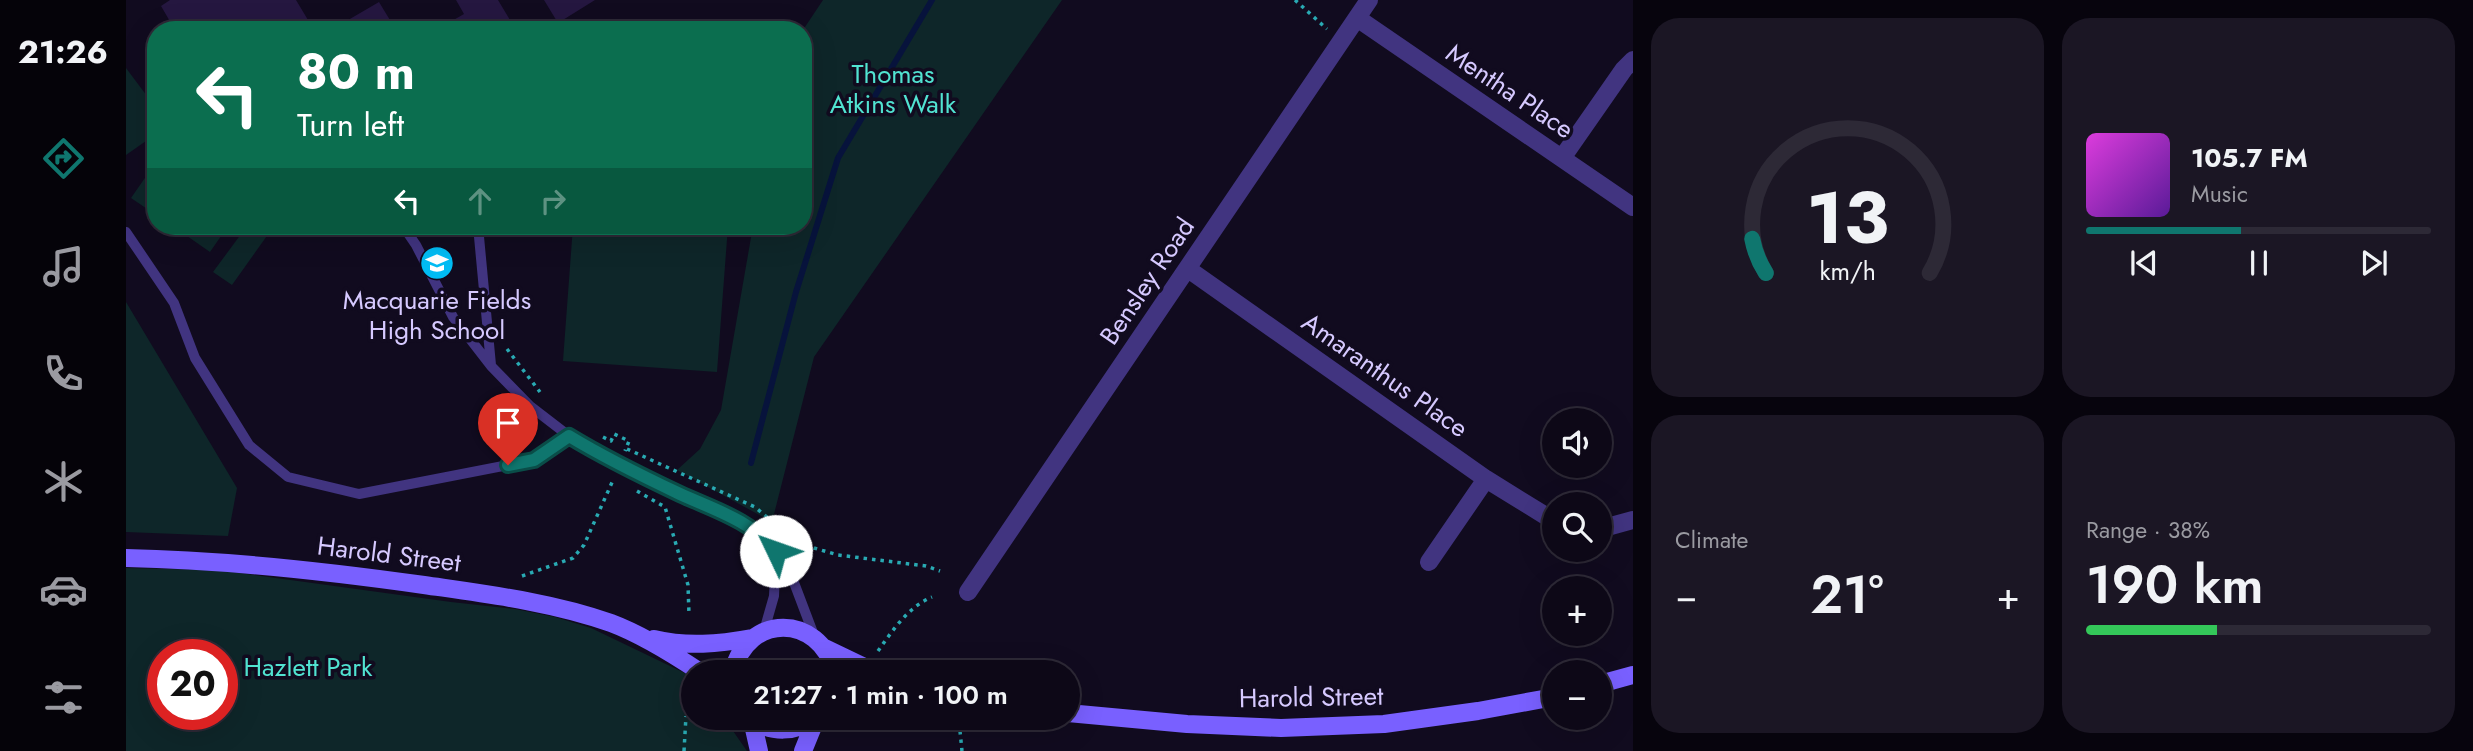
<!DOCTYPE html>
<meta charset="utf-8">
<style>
body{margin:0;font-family:Jost,sans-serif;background:#1b1624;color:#f1f3f6;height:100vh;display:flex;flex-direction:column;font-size:26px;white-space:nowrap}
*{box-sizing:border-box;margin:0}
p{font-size:23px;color:#9a9aa1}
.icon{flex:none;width:38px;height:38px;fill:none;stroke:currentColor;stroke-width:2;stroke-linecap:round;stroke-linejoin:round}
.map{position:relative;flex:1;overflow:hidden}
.side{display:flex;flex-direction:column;gap:18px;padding:18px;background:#07040d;width:840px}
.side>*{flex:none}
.banner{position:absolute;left:21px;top:21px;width:665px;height:214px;border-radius:28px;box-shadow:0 7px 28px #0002,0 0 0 2px #2d2936;background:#0b6e4f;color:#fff;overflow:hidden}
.tools{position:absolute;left:1416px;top:408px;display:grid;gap:14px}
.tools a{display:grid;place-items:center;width:70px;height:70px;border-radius:50%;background:#0d0817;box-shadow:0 7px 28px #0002,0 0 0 2px #2d2936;font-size:35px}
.speed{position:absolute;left:21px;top:639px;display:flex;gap:14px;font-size:35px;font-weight:700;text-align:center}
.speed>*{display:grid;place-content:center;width:91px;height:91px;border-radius:50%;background:#0d0817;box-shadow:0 7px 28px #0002,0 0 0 2px #2d2936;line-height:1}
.speed .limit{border:10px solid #d22;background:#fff;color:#111}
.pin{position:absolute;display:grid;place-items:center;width:60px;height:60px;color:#fff;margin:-72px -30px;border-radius:50% 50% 50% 0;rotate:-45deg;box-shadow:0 0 7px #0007}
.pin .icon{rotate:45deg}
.me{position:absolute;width:77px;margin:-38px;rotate:312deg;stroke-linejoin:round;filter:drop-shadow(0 0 5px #0008)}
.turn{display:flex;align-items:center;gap:24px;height:147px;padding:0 35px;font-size:32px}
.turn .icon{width:91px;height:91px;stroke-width:2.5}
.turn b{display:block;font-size:49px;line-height:60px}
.lanes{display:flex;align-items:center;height:66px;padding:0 35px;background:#0003;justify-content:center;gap:35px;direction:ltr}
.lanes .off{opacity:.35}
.big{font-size:52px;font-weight:600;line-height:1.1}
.side .card{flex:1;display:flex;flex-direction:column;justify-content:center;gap:10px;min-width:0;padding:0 24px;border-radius:28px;background:#1b1624}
.side .dial{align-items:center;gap:0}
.dial svg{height:182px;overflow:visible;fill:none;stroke:#2d2936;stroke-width:7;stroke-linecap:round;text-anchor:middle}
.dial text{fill:#f1f3f6;stroke:none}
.song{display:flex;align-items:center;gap:21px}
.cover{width:84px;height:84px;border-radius:10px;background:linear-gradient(135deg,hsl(300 70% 55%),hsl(270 70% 35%))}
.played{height:7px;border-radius:4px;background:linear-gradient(90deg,#0f766e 45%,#2d2936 45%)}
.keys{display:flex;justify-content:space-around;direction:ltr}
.heat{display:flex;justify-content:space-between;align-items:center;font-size:38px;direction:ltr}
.charge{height:10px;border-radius:5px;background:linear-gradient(90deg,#34c759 38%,#2d2936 0)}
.side .tiles{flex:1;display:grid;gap:18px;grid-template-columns:repeat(2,1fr)}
.trip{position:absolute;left:555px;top:660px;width:399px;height:70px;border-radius:35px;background:#0d0817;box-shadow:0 7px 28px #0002,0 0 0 2px #2d2936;font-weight:600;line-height:70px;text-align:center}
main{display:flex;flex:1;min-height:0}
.menu{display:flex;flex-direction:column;width:126px;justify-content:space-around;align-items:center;background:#050309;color:#9a9aa1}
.menu .icon{width:49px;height:49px}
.menu .active{color:#0f766e}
.menu b{font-size:32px;color:#f1f3f6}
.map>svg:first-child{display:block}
.green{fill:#0e2629;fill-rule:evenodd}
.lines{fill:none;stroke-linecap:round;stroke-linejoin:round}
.stream{stroke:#07133c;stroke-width:6}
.building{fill:#251740}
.path{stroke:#29aab3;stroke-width:3.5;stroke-dasharray:3.5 5;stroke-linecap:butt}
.lane{stroke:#413480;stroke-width:10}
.street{stroke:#413480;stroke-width:18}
.secondary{stroke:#7960ff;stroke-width:18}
.route-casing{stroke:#0a4d48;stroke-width:18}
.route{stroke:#0f766e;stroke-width:12}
.labels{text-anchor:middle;stroke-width:7;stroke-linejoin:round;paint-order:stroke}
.park-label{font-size:26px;fill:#51e3d1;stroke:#110b1f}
.street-label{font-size:26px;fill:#d6c9ff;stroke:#110b1f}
.poi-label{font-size:26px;fill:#d6c9ff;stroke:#110b1f}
</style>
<main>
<nav class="menu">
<b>21:26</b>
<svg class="icon active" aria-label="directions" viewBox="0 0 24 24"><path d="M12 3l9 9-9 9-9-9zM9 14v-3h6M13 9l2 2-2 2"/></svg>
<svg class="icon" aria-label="music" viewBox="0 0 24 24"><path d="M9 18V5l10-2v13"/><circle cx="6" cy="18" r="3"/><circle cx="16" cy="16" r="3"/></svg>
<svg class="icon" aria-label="phone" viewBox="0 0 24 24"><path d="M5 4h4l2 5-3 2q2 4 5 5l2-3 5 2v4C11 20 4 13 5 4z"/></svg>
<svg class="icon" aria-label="climate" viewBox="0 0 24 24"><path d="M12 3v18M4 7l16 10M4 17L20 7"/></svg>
<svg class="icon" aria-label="car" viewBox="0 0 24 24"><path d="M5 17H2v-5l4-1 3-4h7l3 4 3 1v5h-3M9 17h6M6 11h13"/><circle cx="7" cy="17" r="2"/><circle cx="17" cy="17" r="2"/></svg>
<svg class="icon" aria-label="filters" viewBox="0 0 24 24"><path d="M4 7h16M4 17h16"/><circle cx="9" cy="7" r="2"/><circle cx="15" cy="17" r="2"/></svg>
</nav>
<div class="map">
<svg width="1507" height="751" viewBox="0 0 1507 751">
<rect width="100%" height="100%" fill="#110b1f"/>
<path class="green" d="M697 0H936L688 357 646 522 551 470 574 449 595 410 627 226H677V30Z
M0 68 30 108V134L0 155Z
M30 162V215L5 198Z
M49 226H102L84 252 48 227Z
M121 226H133L143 233 106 285 87 272Z
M447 226H602L591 372 437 361Z
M0 302 111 488 102 536 0 532Z
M0 568 91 570 325 602 389 609 429 617 465 628 567 677V718H598L621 751H0ZM37 654H96V714H37Z"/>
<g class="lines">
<path class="stream" d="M625 463 670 292 712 158 806 0"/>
</g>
<path class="building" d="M44 0H170L188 30H49L35 6Z
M330 0H372L390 30H310L338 14Z
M418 0H469L432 23Z
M253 2 270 30H205Z"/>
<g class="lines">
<path class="path" d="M1169 0 1201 29
M381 349 414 392
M477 437 485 441 488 434 503 441 499 451
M501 449 629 507 660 533 688 548 712 555 800 566 814 571
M511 491 539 507 562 585 563 614
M396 576 447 558 458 545 488 478
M752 651C767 630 782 607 806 597
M834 731 836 751
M558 751 560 716"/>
<path class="lane" d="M277 226 290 245 327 317 365 366 404 406 443 436 479 458 602 515 637 535 661 564 689 638
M352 226 365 365
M0 232 48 303 69 358 123 445 162 477 233 494 408 460 443 436
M638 631 648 596 650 551"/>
<path class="street" d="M1231 18 1507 207
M1436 158 1498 69 1507 60
M1062 269 1360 479 1428 521
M1474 529 1507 520
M1303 562 1360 479
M842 592 1243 0"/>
<path class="secondary" d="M0 558C100 560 199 571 298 585 360 594 426 602 485 623 517 635 547 654 574 672
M528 639C561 647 593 644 626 638
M699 648 749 672
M607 672C621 613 693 613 709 672
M1474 684 1507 675
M942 713 1061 724 1155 728 1258 724 1352 711 1428 697
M624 718C645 734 670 733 691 718
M626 720 633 751
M677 751 690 719"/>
</g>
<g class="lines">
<g class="route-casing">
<path id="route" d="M382 465 408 460 443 436C479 458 516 476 554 494 589 510 624 520 650 551"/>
</g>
<use href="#route" class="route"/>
</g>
<defs>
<g id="school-disc" transform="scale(1.75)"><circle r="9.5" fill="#00bcf4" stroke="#110b1f"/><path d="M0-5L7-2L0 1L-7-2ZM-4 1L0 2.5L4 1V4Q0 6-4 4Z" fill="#fff"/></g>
</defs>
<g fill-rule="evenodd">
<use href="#school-disc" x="311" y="263"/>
</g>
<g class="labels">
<g class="park-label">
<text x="767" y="83">Thomas<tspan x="767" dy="30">Atkins Walk</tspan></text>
<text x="182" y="676">Hazlett Park</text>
</g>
<g class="street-label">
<text transform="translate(1384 91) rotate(34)" y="9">Mentha Place</text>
<text transform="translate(1021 281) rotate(-56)" y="9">Bensley Road</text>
<text transform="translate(1259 375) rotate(35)" y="9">Amaranthus Place</text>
<text transform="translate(263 554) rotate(7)" y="9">Harold Street</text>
<text transform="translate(1185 697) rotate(-1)" y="9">Harold Street</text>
</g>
<g class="poi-label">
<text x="311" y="309">Macquarie Fields<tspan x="311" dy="30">High School</tspan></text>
</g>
</g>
</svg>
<div class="tools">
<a><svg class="icon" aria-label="sound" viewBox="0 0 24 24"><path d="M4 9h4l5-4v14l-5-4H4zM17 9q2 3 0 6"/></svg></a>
<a><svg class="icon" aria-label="search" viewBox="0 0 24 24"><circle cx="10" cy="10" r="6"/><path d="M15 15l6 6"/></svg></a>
<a>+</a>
<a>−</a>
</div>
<div class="speed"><div class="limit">20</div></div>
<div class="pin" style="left:382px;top:465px;background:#d93025"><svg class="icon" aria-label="arrive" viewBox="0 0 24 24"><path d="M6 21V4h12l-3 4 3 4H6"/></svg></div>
<svg class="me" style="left:650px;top:551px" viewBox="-20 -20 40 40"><circle r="19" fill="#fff"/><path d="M0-13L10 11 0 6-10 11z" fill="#0f766e"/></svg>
<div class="trip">21:27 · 1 min · 100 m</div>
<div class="banner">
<div class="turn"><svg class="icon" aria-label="left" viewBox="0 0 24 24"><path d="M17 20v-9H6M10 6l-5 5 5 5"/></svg><div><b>80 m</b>Turn left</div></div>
<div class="lanes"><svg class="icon" aria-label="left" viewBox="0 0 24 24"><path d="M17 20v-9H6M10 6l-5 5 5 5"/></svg><svg class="icon off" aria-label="ahead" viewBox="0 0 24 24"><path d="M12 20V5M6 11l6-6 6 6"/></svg><svg class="icon off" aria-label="right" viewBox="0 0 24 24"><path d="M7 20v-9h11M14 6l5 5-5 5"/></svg></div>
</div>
</div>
<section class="side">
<div class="tiles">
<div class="card dial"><svg viewBox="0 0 100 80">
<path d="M14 69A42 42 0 1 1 86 69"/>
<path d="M14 69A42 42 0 0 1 8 54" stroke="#0f766e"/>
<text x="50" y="56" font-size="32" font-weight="700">13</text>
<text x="50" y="72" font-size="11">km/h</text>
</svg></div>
<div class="card">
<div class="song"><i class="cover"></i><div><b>105.7 FM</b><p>Music</p></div></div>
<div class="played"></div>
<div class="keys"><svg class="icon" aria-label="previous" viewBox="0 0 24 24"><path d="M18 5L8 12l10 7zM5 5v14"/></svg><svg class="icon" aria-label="pause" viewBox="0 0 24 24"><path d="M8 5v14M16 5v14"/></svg><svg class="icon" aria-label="next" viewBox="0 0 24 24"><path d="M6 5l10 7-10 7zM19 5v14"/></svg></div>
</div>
<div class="card"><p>Climate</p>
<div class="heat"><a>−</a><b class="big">21°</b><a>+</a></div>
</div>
<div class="card"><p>Range · 38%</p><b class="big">190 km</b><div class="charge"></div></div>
</div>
</section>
</main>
